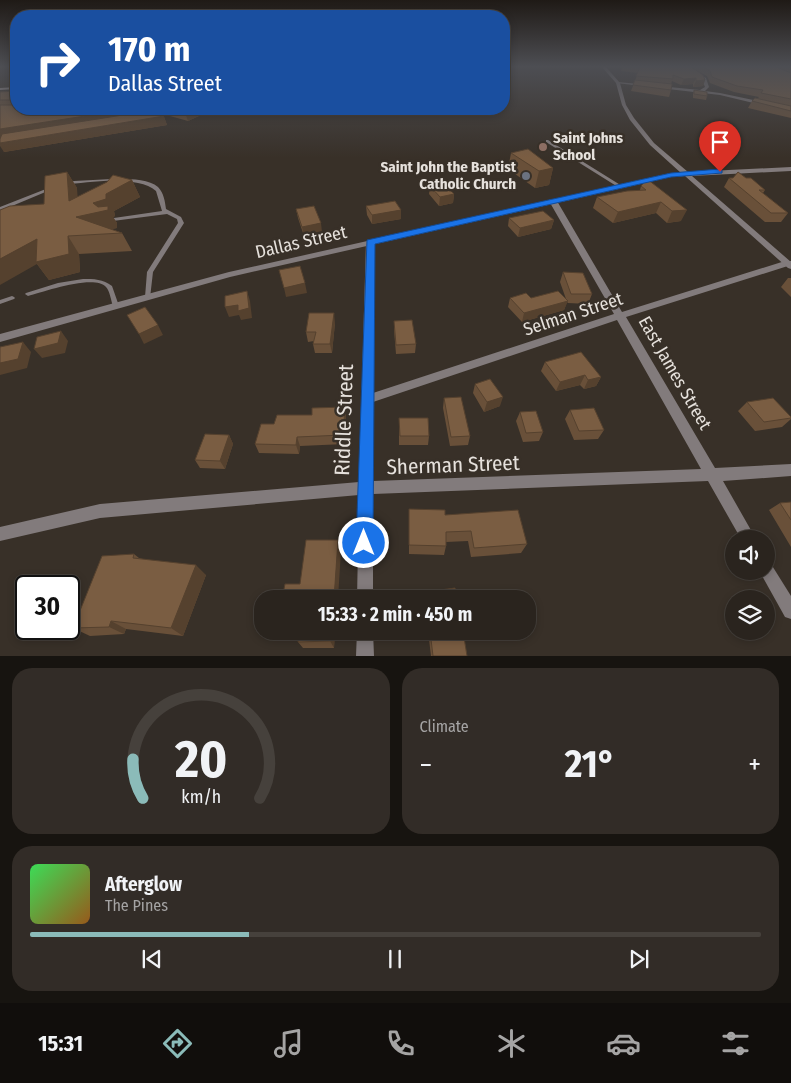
<!DOCTYPE html>
<meta charset="utf-8">
<style>
body{margin:0;font-family:"Fira Sans Condensed",sans-serif;background:#322c27;color:#f1f3f6;height:100vh;display:flex;flex-direction:column;font-size:19px;white-space:nowrap}
*{box-sizing:border-box;margin:0}
p{font-size:16px;color:#a5a4a4}
.icon{flex:none;width:28px;height:28px;fill:none;stroke:currentColor;stroke-width:2;stroke-linecap:round;stroke-linejoin:round}
.map{position:relative;height:656px;overflow:hidden}
.drawer{display:flex;flex-direction:column;gap:12px;padding:12px;background:#171410;flex:1}
.drawer>*{flex:none}
.banner{position:absolute;left:10px;top:10px;width:500px;height:105px;border-radius:20px;box-shadow:0 2px 8px #0003,0 0 0 1px #46413c;background:#1a4fa0;color:#fff;overflow:hidden}
.buttons{position:absolute;left:725px;top:530px;display:grid;gap:10px}
.buttons a{display:grid;place-items:center;width:50px;height:50px;border-radius:50%;background:#2a241e;box-shadow:0 2px 8px #0003,0 0 0 1px #46413c;font-size:25px}
.speed{position:absolute;left:15px;top:575px;display:flex;gap:10px;font-size:25px;font-weight:700;text-align:center}
.speed>*{display:grid;place-content:center;width:65px;height:65px;border-radius:50%;background:#2a241e;box-shadow:0 2px 8px #0003,0 0 0 1px #46413c;line-height:1}
.speed .limit{border:2px solid #111;border-radius:8px;background:#fff;color:#111}
.pin{position:absolute;display:grid;place-items:center;width:42px;height:42px;color:#fff;margin:-51px -21px;border-radius:50% 50% 50% 0;rotate:-45deg;box-shadow:0 0 5px #0007}
.pin .icon{rotate:45deg}
.me{position:absolute;width:55px;margin:-28px;rotate:0deg;stroke-linejoin:round;filter:drop-shadow(0 0 4px #0008)}
.turn{display:flex;align-items:center;gap:18px;height:105px;padding:0 15px;font-size:22px}
.turn .icon{width:65px;height:65px;stroke-width:2.5}
.turn b{display:block;font-size:35px;line-height:42px}
.big{font-size:38px;font-weight:700;line-height:1.1}
.drawer .card{flex:1;display:flex;flex-direction:column;justify-content:center;gap:8px;min-width:0;padding:0 18px;border-radius:20px;background:#322c27}
.drawer .dial{align-items:center;gap:0}
.dial svg{height:130px;overflow:visible;fill:none;stroke:#46413c;stroke-width:7;stroke-linecap:round;text-anchor:middle}
.dial text{fill:#f1f3f6;stroke:none}
.song{display:flex;align-items:center;gap:15px}
.cover{width:60px;height:60px;border-radius:8px;background:linear-gradient(135deg,hsl(130 70% 55%),hsl(30 70% 35%))}
.played{height:5px;border-radius:2px;background:linear-gradient(90deg,#8bbbb9 30%,#46413c 30%)}
.keys{display:flex;justify-content:space-around;direction:ltr}
.heat{display:flex;justify-content:space-between;align-items:center;font-size:28px;direction:ltr}
.drawer .tiles{flex:1;display:grid;gap:12px;grid-template-columns:1fr 1fr}
.card:last-child{grid-column:span 2}
.trip{position:absolute;left:254px;top:590px;width:282px;height:50px;border-radius:20px;background:#2a241e;box-shadow:0 2px 8px #0003,0 0 0 1px #46413c;font-weight:700;line-height:50px;text-align:center}
.tab-bar{display:flex;height:80px;justify-content:space-around;align-items:center;background:#110e0c;color:#a5a4a4}
.tab-bar .icon{width:35px;height:35px}
.tab-bar .active{color:#8bbbb9}
.tab-bar b{font-size:22px;color:#f1f3f6}
.map>svg:first-child{display:block}
.lines{fill:none;stroke-linecap:round;stroke-linejoin:round}
.service{fill:#827b7c;fill-rule:evenodd}
.minor{fill:#827b7c;fill-rule:evenodd}
.tertiary{fill:#827b7c;fill-rule:evenodd}
.secondary{fill:#afa5a6;fill-rule:evenodd}
.wall{fill:#695039}
.shaded-wall{fill:#55412e}
.building{fill:#7a5d42;stroke:#55412e}
.route{fill:#1a73e8;stroke:#114b97}
.education-dot{fill:#8d6e63;stroke:#383028;stroke-width:2}
.worship-dot{fill:#6b7280;stroke:#383028;stroke-width:2}
.labels{text-anchor:middle;stroke-width:5;stroke-linejoin:round;paint-order:stroke}
.far-poi-label{font-size:15px;font-weight:bold;fill:#e6e1dc;stroke:#383028;text-anchor:start}
.street-label{font-size:18px;fill:#e6e1dc;stroke:#383028}
.near-street-label{font-size:21px;fill:#e6e1dc;stroke:#383028}
</style>
<div class="map">
<svg width="791" height="656" viewBox="0 0 791 656">
<rect width="100%" height="100%" fill="#383028"/>
<g class="lines">
<path class="service" d="M177 109H181L179 113 156 116 154 115 177 111Z
M546 140H548L622 186 618 187 546 142Z
M112 179C125 179 148 178 158 187 164 193 165 202 166 209L181 217 184 223 153 272 150 298H146L145 297 147 272 178 223 177 219 167 214 105 222V220L107 219 162 211 156 191C138 175 88 182 65 185L63 184 74 181Z
M51 187 55 188 0 211V207Z
M83 279C94 279 103 279 112 286L119 306 118 308H114L113 306C111 301 110 291 106 287 94 274 44 292 28 296L25 294 26 293 58 283Z
M12 296 14 297 15 298 14 299 0 304V300Z"/>
<path class="minor" d="M681 66H686L706 78 709 87 705 91 720 93 791 108V112L720 95 616 83 618 82 700 90 705 87 702 80Z
M550 199 557 201 622 312 785 261H791V265L626 317 715 468 791 464V476L723 481 756 539H741L708 481 373 494V599H357L359 495 100 518 0 541V527L100 504 359 482 366 242 370 240 374 242 373 393 614 314 549 201ZM617 320 701 469 373 481V402Z
M766 561 771 564 791 596V619L785 617 761 574 759 571H766Z
M357 631H373L374 656H356Z"/>
<path class="tertiary" d="M601 66H605L620 83 626 105 634 118 654 143 688 172 791 167V171L692 176 791 262V269L788 268 685 176 671 177 230 277 0 342V334L229 272 671 173H681L650 145 630 120 622 105 616 83Z"/>
<path class="secondary" d="M16 87V89L0 90V88Z"/>
</g>
<path class="wall" d="M622 66H791V118L748 108 752 101 757 99 759 97 734 92 710 83 707 76 690 67 705 80 703 86 693 87V84L681 85 672 81 671 84V90L669 97 631 91 638 73 621 71Z
M694 90 707 96 706 100 693 98V94Z
M16 91V109H213L212 110 188 121 170 116 168 111 162 112 167 125 4 152 0 138V92Z
M511 153 553 168 549 185 535 188 508 169Z
M67 172 77 188V197L132 180 140 197 114 211 115 216 113 217 117 223V228L111 229 122 233 132 251 79 254 80 272 49 280 37 264 44 204Z
M729 178H746L765 190 763 193 788 213 781 222H765L724 187Z
M647 179 681 221 667 223 656 213 613 223 593 208 597 197 640 190 641 186Z
M430 186 454 194 453 203 439 206 429 194Z
M366 206 401 219 372 224 367 215Z
M296 209 322 232 304 236 298 218Z
M509 218 554 220 551 229 518 237 508 226Z
M563 272 592 294 588 304 568 303 567 302 564 310 522 322 508 307 510 298 566 299 560 282Z
M788 278H791V297L781 287Z
M394 321 416 344 415 353 396 354 394 330Z
M335 323 332 353H315L313 344 314 341 308 342 306 332Z
M545 362 601 377 596 386 584 389 580 385 556 391 541 371Z
M475 384 500 406 484 412 473 393Z
M444 398 470 436 468 445 450 446 443 408Z
M747 402 791 417V419L782 427 755 431 738 411Z
M345 407 346 416 345 444 300 446 299 454 259 453 255 444 274 424Z
M570 410 604 430 598 439 574 440 565 419Z
M520 412 543 432 539 441 523 442 516 421Z
M399 418 429 436 428 445H399Z
M229 435 233 444 225 469 200 468 195 460Z
M791 502V547L769 510 780 503Z
M409 509 445 515 527 544 521 553 471 557 468 541 446 542V546L444 555 409 554Z
M134 554 139 558 206 575 183 636 126 629 124 634 90 636 73 628Z
M335 631 334 648H303L298 642Z
M428 631H463L467 656H431Z"/>
<path class="shaded-wall" d="M696 78 693 84 681 85 684 79Z
M705 80 703 86 693 87 696 81Z
M131 109H176H167L168 111 0 138V129Z
M195 109H213L212 110 188 121 185 113Z
M164 116 167 125 4 152 0 146V143Z
M553 168 549 185 535 188 539 171Z
M67 172 77 188 79 217 93 203 106 194 132 180 140 197 114 211 115 216 113 217 117 223V228L86 235 76 217 69 201Z
M454 194 453 203 439 206 440 197Z
M661 202 656 213 613 223 618 212Z
M401 210V219L372 224V215Z
M687 210 681 221 667 223 672 211Z
M554 220 551 229 518 237 520 228Z
M321 223 322 232 304 236 302 227Z
M68 236 79 254 80 272 49 280 37 264 0 285V259L37 239Z
M305 283 307 293 286 297 284 288Z
M247 291 250 301 252 318 241 320 239 315 229 317 225 307 238 305Z
M568 301 564 310 522 322 524 313Z
M334 313 335 323 332 353 330 344Z
M158 325 163 335 144 344 139 334Z
M61 331 68 341 65 353 42 358 34 349Z
M23 342 31 352 27 368 0 375V363Z
M585 375 580 385 556 391 560 382Z
M601 377 596 386 584 389 588 380Z
M503 397 500 406 484 412 487 402Z
M345 407 346 416 345 444 343 435Z
M229 435 233 444 225 469 220 461Z
M297 437 300 446 299 454 296 445Z
M338 540 341 550 338 599H334Z
M196 565 206 575 183 636 171 628Z
M111 621 126 629 124 634 109 627Z
M331 631H335L334 648 330 641Z"/>
<path class="building" d="M634 66H690L703 75 705 80 696 81V78L684 79 673 75V79L636 76 640 67Z
M702 66H774L791 73V99L761 93 763 90 737 86 712 77 710 71Z
M635 80 672 84 671 90 633 85Z
M694 90 707 92V96L694 94Z
M16 91V100H0V92Z
M755 98 791 106V111L752 101Z
M0 105H16V109H131L0 129Z
M161 109 164 116 0 143V139L2 134Z
M167 109H195L185 113Z
M528 149 553 168 539 171 511 153Z
M67 172 69 201 107 182 113 175 132 180 106 194V199L93 203 98 207 108 206V210L76 217 122 233 68 236 69 254 36 262 37 239 0 259V210L10 206 44 204 45 176Z
M738 172 746 178H751L765 190H759L788 213H771L729 178H733Z
M647 179 687 210 672 211 661 202 618 212 597 197 627 191 646 190 641 186Z
M444 183 454 194 440 197 430 186Z
M395 201 401 210 372 215 366 206Z
M314 206 321 223 302 227 296 209Z
M543 211 554 220 520 228 509 218Z
M300 266 305 283 284 288 279 270Z
M563 272 583 273 592 294H571Z
M247 291 249 308 238 311V305L225 307V296Z
M558 291 568 301 524 313 510 298 526 293 531 298Z
M145 307 158 325 139 334 127 315Z
M309 313H334L330 344H313L316 332H306Z
M412 320 416 344 396 345 394 321Z
M61 331 58 343 34 349 37 337Z
M23 342 18 359 0 363V347Z
M581 352 601 377 588 380 585 375 560 382 545 362Z
M490 379 503 397 487 402 475 384Z
M461 397 470 436 451 437 444 398Z
M773 398 791 417V418L764 422 747 402Z
M345 407 343 435 297 437 296 445 255 444 261 424H274L277 415H312V408Z
M594 408 604 430 579 431 570 410Z
M536 411 543 432 526 433 520 412Z
M399 418H428L429 436H400Z
M205 434 229 435 220 461 195 460Z
M791 502V520L780 503Z
M409 509 445 510V515L518 510 527 544 474 548 471 531 446 532V546L409 545Z
M306 540H338L334 599H282L285 584H300Z
M134 554 133 558 196 565 171 628 111 621 109 627 73 628 102 556Z
M455 588 457 599H426L425 592Z
M299 631H331L330 641 298 642Z
M430 631H463L467 656H433Z"/>
<linearGradient id="sky" x2="0" y2="1"><stop stop-color="#1f1a16"/><stop offset="0.42" stop-color="#4d4e53"/><stop offset="1" stop-color="#4d4e53" stop-opacity="0"/></linearGradient>
<rect width="791" height="158" fill="url(#sky)"/>
<path class="route" d="M720 169 722 170V173L671 177 375 244 373 543 370 549 364 552 359 549 356 543 367 240 671 173Z"/>
<circle class="education-dot" cx="543" cy="147" r="5"/>
<circle class="worship-dot" cx="526" cy="176" r="5"/>
<g class="labels">
<g class="far-poi-label">
<text x="553" y="143">Saint Johns<tspan x="553" dy="17">School</tspan></text>
<text x="516" y="172" text-anchor="end">Saint John the Baptist<tspan x="516" dy="17">Catholic Church</tspan></text>
</g>
<g class="street-label">
<text transform="translate(301 242) rotate(-13)" y="6">Dallas Street</text>
<text transform="translate(573 314) rotate(-18)" y="6">Selman Street</text>
<text transform="translate(675 373) rotate(60)" y="6">East James Street</text>
</g>
<g class="near-street-label">
<text transform="translate(344 420) rotate(-88)" y="7">Riddle Street</text>
<text transform="translate(453 465) rotate(-2)" y="7">Sherman Street</text>
</g>
</g>
</svg>
<div class="buttons">
<a><svg class="icon" aria-label="sound" viewBox="0 0 24 24"><path d="M4 9h4l5-4v14l-5-4H4zM17 9q2 3 0 6"/></svg></a>
<a><svg class="icon" aria-label="layers" viewBox="0 0 24 24"><path d="M12 4l9 5-9 5-9-5zM3 14l9 5 9-5"/></svg></a>
</div>
<div class="speed"><div class="limit">30</div></div>
<div class="pin" style="left:720px;top:172px;background:#d93025"><svg class="icon" aria-label="arrive" viewBox="0 0 24 24"><path d="M6 21V4h12l-3 4 3 4H6"/></svg></div>
<svg class="me" style="left:364px;top:543px" viewBox="-20 -20 40 40"><circle r="17" fill="#1a73e8" stroke="#fff" stroke-width="3"/><path d="M0-11L8 9 0 5-8 9z" fill="#fff"/></svg>
<div class="trip">15:33 · 2 min · 450 m</div>
<div class="banner">
<div class="turn"><svg class="icon" aria-label="right" viewBox="0 0 24 24"><path d="M7 20v-9h11M14 6l5 5-5 5"/></svg><div><b>170 m</b>Dallas Street</div></div>
</div>
</div>
<section class="drawer">
<div class="tiles">
<div class="card dial"><svg viewBox="0 0 100 80">
<path d="M14 69A42 42 0 1 1 86 69"/>
<path d="M14 69A42 42 0 0 1 8 45" stroke="#8bbbb9"/>
<text x="50" y="56" font-size="32" font-weight="700">20</text>
<text x="50" y="72" font-size="11">km/h</text>
</svg></div>
<div class="card"><p>Climate</p>
<div class="heat"><a>−</a><b class="big">21°</b><a>+</a></div>
</div>
<div class="card">
<div class="song"><i class="cover"></i><div><b>Afterglow</b><p>The Pines</p></div></div>
<div class="played"></div>
<div class="keys"><svg class="icon" aria-label="previous" viewBox="0 0 24 24"><path d="M18 5L8 12l10 7zM5 5v14"/></svg><svg class="icon" aria-label="pause" viewBox="0 0 24 24"><path d="M8 5v14M16 5v14"/></svg><svg class="icon" aria-label="next" viewBox="0 0 24 24"><path d="M6 5l10 7-10 7zM19 5v14"/></svg></div>
</div>
</div>
</section>
<nav class="tab-bar">
<b>15:31</b>
<svg class="icon active" aria-label="directions" viewBox="0 0 24 24"><path d="M12 3l9 9-9 9-9-9zM9 14v-3h6M13 9l2 2-2 2"/></svg>
<svg class="icon" aria-label="music" viewBox="0 0 24 24"><path d="M9 18V5l10-2v13"/><circle cx="6" cy="18" r="3"/><circle cx="16" cy="16" r="3"/></svg>
<svg class="icon" aria-label="phone" viewBox="0 0 24 24"><path d="M5 4h4l2 5-3 2q2 4 5 5l2-3 5 2v4C11 20 4 13 5 4z"/></svg>
<svg class="icon" aria-label="climate" viewBox="0 0 24 24"><path d="M12 3v18M4 7l16 10M4 17L20 7"/></svg>
<svg class="icon" aria-label="car" viewBox="0 0 24 24"><path d="M5 17H2v-5l4-1 3-4h7l3 4 3 1v5h-3M9 17h6M6 11h13"/><circle cx="7" cy="17" r="2"/><circle cx="17" cy="17" r="2"/></svg>
<svg class="icon" aria-label="filters" viewBox="0 0 24 24"><path d="M4 7h16M4 17h16"/><circle cx="9" cy="7" r="2"/><circle cx="15" cy="17" r="2"/></svg>
</nav>
